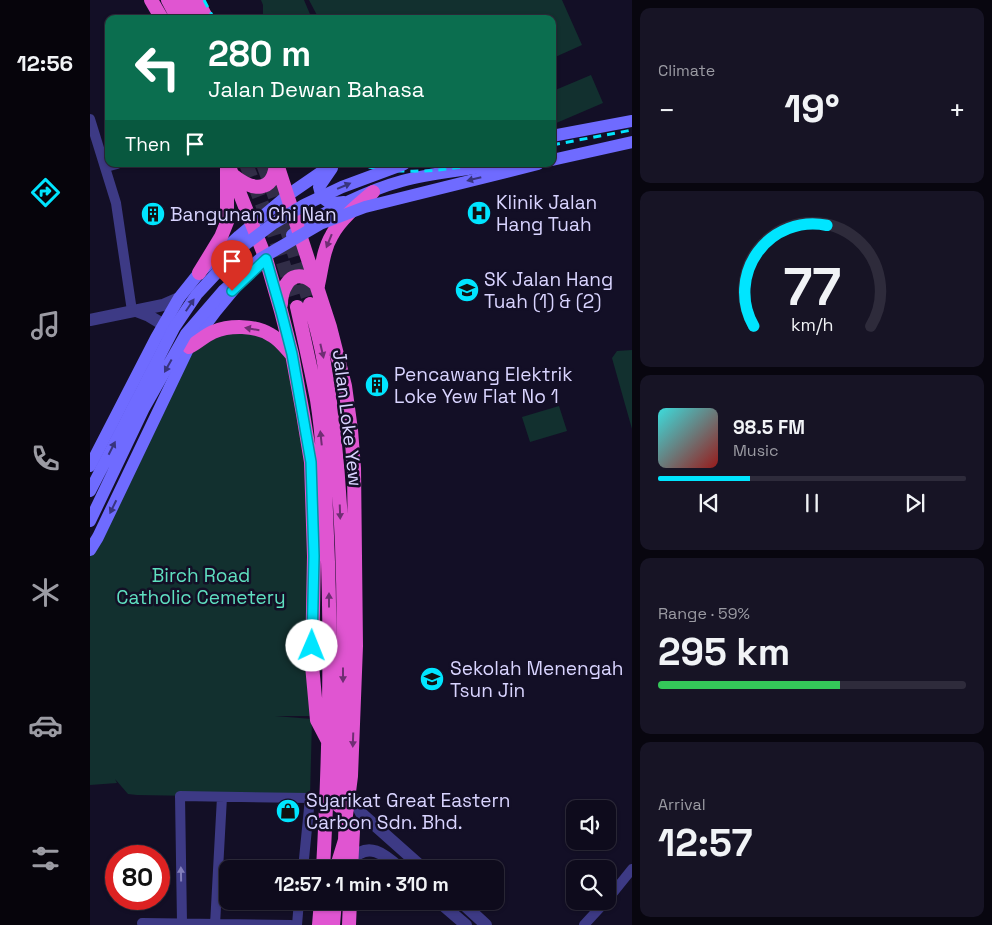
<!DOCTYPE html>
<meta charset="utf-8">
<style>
body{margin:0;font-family:"Space Grotesk",sans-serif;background:#171425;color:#f1f3f6;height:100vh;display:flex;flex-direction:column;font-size:19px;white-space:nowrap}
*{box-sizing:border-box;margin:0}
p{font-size:16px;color:#9b9ba3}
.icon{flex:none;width:28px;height:28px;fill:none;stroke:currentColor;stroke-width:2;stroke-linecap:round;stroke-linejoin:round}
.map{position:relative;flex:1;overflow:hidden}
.drawer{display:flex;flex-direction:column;gap:8px;padding:8px;background:#08060f;width:360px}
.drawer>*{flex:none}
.banner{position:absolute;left:15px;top:15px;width:451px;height:152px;border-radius:10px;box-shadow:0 1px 4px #0004,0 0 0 1px #2e2b3b;background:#0b6e4f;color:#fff;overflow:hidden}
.buttons{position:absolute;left:476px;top:800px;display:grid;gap:10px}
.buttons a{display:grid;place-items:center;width:50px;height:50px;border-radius:10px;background:#0e0b1c;box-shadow:0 1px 4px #0004,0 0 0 1px #2e2b3b;font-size:25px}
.speed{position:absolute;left:15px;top:845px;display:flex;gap:10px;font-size:25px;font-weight:700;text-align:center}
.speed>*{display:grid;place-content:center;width:65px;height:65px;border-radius:50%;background:#0e0b1c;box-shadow:0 1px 4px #0004,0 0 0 1px #2e2b3b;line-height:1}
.speed .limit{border:8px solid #d22;background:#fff;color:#111}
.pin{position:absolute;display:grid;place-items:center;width:42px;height:42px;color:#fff;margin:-51px -21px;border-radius:50% 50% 50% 0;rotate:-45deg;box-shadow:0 0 5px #0007}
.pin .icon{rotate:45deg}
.me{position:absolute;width:55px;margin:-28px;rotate:1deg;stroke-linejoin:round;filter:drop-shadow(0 0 4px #0008)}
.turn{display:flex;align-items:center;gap:18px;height:105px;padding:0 20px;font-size:22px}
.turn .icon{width:65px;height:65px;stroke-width:2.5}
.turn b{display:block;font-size:35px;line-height:42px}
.then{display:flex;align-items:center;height:48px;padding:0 20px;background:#0003;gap:10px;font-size:19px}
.big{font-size:38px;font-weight:600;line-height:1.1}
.drawer .tile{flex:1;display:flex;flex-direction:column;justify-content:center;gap:8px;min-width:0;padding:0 18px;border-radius:10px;background:#171425}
.drawer .dial{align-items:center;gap:0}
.dial svg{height:130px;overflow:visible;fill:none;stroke:#2e2b3b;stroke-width:7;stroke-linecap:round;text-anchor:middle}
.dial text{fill:#f1f3f6;stroke:none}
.song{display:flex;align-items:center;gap:15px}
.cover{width:60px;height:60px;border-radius:8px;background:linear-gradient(135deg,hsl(180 70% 55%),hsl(0 70% 35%))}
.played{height:5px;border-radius:2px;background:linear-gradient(90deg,#00e5ff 30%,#2e2b3b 30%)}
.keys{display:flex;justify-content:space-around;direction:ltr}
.heat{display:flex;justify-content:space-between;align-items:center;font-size:28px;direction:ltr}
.charge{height:8px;border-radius:4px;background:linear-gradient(90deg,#34c759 59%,#2e2b3b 0)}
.trip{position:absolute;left:129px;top:860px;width:285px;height:50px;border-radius:10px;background:#0e0b1c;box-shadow:0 1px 4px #0004,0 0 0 1px #2e2b3b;font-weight:600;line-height:50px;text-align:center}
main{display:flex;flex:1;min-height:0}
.tabs{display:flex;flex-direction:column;width:90px;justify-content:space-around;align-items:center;background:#06040b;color:#9b9ba3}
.tabs .icon{width:35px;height:35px}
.tabs .selected{color:#00e5ff}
.tabs b{font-size:22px;color:#f1f3f6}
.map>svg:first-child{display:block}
.green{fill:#12302f}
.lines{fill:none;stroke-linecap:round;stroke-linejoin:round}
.trunk-tunnel{stroke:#312d47;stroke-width:14;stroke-dasharray:14 7;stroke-linecap:butt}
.minor{stroke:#3d3a85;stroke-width:10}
.tertiary{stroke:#3d3a85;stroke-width:12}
.secondary{stroke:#6f6bff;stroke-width:12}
.trunk{stroke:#e055d1;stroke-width:14}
.rail{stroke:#00e5ff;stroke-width:3;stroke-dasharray:8 6;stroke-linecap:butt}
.secondary-bridge{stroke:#6f6bff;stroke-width:12}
.oneway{fill:#38347d}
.oneway2{fill:#6f2e73}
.oneway3{fill:#837fbc}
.route-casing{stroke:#0095a6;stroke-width:12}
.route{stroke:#00e5ff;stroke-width:9}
.labels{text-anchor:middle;stroke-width:5;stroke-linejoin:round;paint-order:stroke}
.poi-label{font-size:19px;fill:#d9d4ff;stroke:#130f26;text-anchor:start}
.street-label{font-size:19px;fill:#d9d4ff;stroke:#130f26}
.park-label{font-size:19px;fill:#5fe0c0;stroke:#130f26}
</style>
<main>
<nav class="tabs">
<b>12:56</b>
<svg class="icon selected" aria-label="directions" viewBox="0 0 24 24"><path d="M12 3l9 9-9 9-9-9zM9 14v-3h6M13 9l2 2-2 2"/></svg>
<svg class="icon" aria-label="music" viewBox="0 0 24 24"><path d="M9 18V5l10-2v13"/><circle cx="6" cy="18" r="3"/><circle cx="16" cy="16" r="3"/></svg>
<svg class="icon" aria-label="phone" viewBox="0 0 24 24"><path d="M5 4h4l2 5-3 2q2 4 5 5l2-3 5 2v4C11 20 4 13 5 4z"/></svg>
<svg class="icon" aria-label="climate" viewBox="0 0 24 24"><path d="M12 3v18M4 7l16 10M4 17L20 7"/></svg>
<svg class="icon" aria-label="car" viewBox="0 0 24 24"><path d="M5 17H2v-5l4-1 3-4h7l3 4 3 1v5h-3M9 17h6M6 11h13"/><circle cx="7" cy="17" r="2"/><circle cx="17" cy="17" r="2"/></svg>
<svg class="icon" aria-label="filters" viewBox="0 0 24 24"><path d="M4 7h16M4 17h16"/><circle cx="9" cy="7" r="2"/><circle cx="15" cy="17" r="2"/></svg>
</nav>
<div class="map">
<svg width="542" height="925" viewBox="0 0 542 925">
<rect width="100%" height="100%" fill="#130f26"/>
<path class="green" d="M171 0H214L222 19H173V5Z
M219 0H472L492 45 463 58 462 19H229Z
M501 75 513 103 464 124 463 91Z
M153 328 186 339 202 354 215 444 218 517 220 716H185L222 719 220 798 47 795 38 794 25 779 27 783 0 785V544L89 369 116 337Z
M542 350V429L522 358 527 351Z
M469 406 477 431 440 442 432 417Z"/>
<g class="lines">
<path class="trunk-tunnel" d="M156 164 184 234 207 307
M173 164 196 227 220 304"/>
<path class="minor" d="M0 119 26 203 42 311
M16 167 27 164
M518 899 542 869
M52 923 201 925
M92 923 90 796 220 798 213 869
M125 925 132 797
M207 925 209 901
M494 925 516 901"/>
<path class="tertiary" d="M46 311 59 316 74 325
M0 320 73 305 89 298
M264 799 271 813 334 869
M261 860C279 840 295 855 311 869
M348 901 376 925
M370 901 396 925"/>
<path class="secondary" d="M462 136 542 121
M462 160 542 142
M242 168 229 187C232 203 240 204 254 202
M202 235C226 214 282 189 312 181 343 172 376 171 407 164
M0 466 66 338 89 298 109 273 149 236 198 195 243 164
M0 550 8 537 99 347 126 311 150 282"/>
<path class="trunk" d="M61 0 72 19
M78 0 88 19
M93 0 103 19
M107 0 117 19
M138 164 176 259 191 311 202 354 213 414 221 462 224 556 222 665 227 720 239 743
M187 164 240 327 255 386 261 430 264 468 266 646 261 776 256 815 255 840 247 866
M144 176C163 191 183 193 186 164
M109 273 131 237 137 222V168
M228 285C232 268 233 250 242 235 250 219 270 203 283 192
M191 304C191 292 198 272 214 277 219 278 224 283 228 286
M220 304C225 323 231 343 234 363 259 508 255 658 249 806
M207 307C214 338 221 369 227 400 234 444 235 490 237 536 242 647 239 758 233 869
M99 347C107 343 114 336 123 332 140 325 165 325 181 335 189 339 195 347 201 354
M261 869 263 831
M229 925 231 901
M243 925 245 901
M259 925 260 901"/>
<path class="rail" d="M114 0 124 19
M462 145 542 130
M265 164C308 175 346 172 389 164"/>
<path class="secondary-bridge" d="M0 491 84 328 107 294 136 263 156 244 184 223 214 205 252 187 314 164
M0 521 54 408 96 334 134 290 170 259 230 224 275 207 448 164"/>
</g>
<defs><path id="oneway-solid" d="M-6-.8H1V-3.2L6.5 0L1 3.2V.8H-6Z" transform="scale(1.25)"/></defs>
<g class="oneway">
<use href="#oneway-solid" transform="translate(384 179) rotate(166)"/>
<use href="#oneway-solid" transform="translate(254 186) rotate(-23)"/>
<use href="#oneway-solid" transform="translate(100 305) rotate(-56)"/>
<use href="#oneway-solid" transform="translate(78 366) rotate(119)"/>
<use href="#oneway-solid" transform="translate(22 448) rotate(-63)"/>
<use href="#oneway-solid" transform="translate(23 507) rotate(116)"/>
</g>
<g class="oneway2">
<use href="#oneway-solid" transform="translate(239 241) rotate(112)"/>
<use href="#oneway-solid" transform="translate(162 329) rotate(-170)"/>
<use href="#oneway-solid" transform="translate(232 351) rotate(77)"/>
<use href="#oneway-solid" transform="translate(231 438) rotate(-96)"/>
<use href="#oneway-solid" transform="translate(250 512) rotate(88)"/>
<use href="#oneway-solid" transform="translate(239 600) rotate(-90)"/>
<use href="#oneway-solid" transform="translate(253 675) rotate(90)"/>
<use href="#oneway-solid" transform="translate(263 740) rotate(92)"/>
</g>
<use class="oneway3" href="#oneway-solid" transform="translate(91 874) rotate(-91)"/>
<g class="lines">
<g class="route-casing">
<path id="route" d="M142 291 176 259 191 311 202 354 221 462 224 556 222 646"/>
</g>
<use href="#route" class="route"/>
</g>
<defs>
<g id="hospital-disc" transform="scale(1.25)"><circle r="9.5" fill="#00e5ff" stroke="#130f26"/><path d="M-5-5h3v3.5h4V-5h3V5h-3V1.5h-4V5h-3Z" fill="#111"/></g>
<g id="building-disc" transform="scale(1.25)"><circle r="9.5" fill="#00e5ff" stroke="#130f26"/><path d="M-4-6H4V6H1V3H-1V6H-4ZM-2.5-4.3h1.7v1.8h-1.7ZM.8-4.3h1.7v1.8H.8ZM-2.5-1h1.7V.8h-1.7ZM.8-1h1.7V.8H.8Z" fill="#111"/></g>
<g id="school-disc" transform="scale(1.25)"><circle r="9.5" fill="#00e5ff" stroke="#130f26"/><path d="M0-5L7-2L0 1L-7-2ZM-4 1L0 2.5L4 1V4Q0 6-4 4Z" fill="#111"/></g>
<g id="shop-disc" transform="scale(1.25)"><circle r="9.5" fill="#00e5ff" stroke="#130f26"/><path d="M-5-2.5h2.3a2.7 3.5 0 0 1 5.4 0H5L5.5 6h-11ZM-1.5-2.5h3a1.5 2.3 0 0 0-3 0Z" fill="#111"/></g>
</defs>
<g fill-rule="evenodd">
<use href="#hospital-disc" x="389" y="213"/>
<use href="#building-disc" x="63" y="214"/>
<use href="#school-disc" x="377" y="290"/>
<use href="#building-disc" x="287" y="385"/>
<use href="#school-disc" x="342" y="679"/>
<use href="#shop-disc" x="198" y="811"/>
</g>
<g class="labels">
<g class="poi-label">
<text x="406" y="209">Klinik Jalan<tspan x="406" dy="22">Hang Tuah</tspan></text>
<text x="80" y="221">Bangunan Chi Nan</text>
<text x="394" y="286">SK Jalan Hang<tspan x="394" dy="22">Tuah (1) &amp; (2)</tspan></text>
<text x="304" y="381">Pencawang Elektrik<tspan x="304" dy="22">Loke Yew Flat No 1</tspan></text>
<text x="360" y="675">Sekolah Menengah<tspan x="360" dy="22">Tsun Jin</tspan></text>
<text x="216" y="807">Syarikat Great Eastern<tspan x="216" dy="22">Carbon Sdn. Bhd.</tspan></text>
</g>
<g class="street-label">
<text transform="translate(258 418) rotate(83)" y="7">Jalan Loke Yew</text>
</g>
<g class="park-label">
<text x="111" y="582">Birch Road<tspan x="111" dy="22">Catholic Cemetery</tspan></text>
</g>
</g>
</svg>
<div class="buttons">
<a><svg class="icon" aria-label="sound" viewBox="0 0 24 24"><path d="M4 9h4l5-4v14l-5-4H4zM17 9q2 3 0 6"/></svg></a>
<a><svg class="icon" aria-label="search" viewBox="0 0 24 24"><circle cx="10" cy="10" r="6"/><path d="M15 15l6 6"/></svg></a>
</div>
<div class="speed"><div class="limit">80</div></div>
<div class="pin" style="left:142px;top:291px;background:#d93025"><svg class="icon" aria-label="arrive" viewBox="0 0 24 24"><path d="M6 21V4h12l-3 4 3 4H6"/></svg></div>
<svg class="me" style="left:222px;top:646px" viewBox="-20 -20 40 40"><circle r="19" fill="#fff"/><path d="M0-13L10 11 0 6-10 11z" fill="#00e5ff"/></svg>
<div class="trip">12:57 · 1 min · 310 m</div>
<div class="banner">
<div class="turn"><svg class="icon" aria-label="left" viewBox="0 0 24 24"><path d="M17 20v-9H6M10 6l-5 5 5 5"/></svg><div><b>280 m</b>Jalan Dewan Bahasa</div></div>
<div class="then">Then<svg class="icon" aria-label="arrive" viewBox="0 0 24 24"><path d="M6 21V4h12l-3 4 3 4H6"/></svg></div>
</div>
</div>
<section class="drawer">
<div class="tile"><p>Climate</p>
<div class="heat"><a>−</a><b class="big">19°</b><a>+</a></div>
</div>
<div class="tile dial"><svg viewBox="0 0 100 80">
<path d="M14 69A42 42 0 1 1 86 69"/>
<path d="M14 69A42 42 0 0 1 59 7" stroke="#00e5ff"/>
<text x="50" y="56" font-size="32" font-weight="700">77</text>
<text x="50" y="72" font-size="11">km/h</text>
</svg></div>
<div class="tile">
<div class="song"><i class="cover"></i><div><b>98.5 FM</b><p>Music</p></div></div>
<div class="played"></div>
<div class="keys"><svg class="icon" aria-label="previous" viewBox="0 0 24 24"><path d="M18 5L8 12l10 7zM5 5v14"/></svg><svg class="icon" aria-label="pause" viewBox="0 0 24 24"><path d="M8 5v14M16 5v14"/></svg><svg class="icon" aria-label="next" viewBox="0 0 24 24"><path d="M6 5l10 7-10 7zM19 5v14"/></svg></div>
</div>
<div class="tile"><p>Range · 59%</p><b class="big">295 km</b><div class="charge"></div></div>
<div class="tile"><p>Arrival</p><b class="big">12:57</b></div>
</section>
</main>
